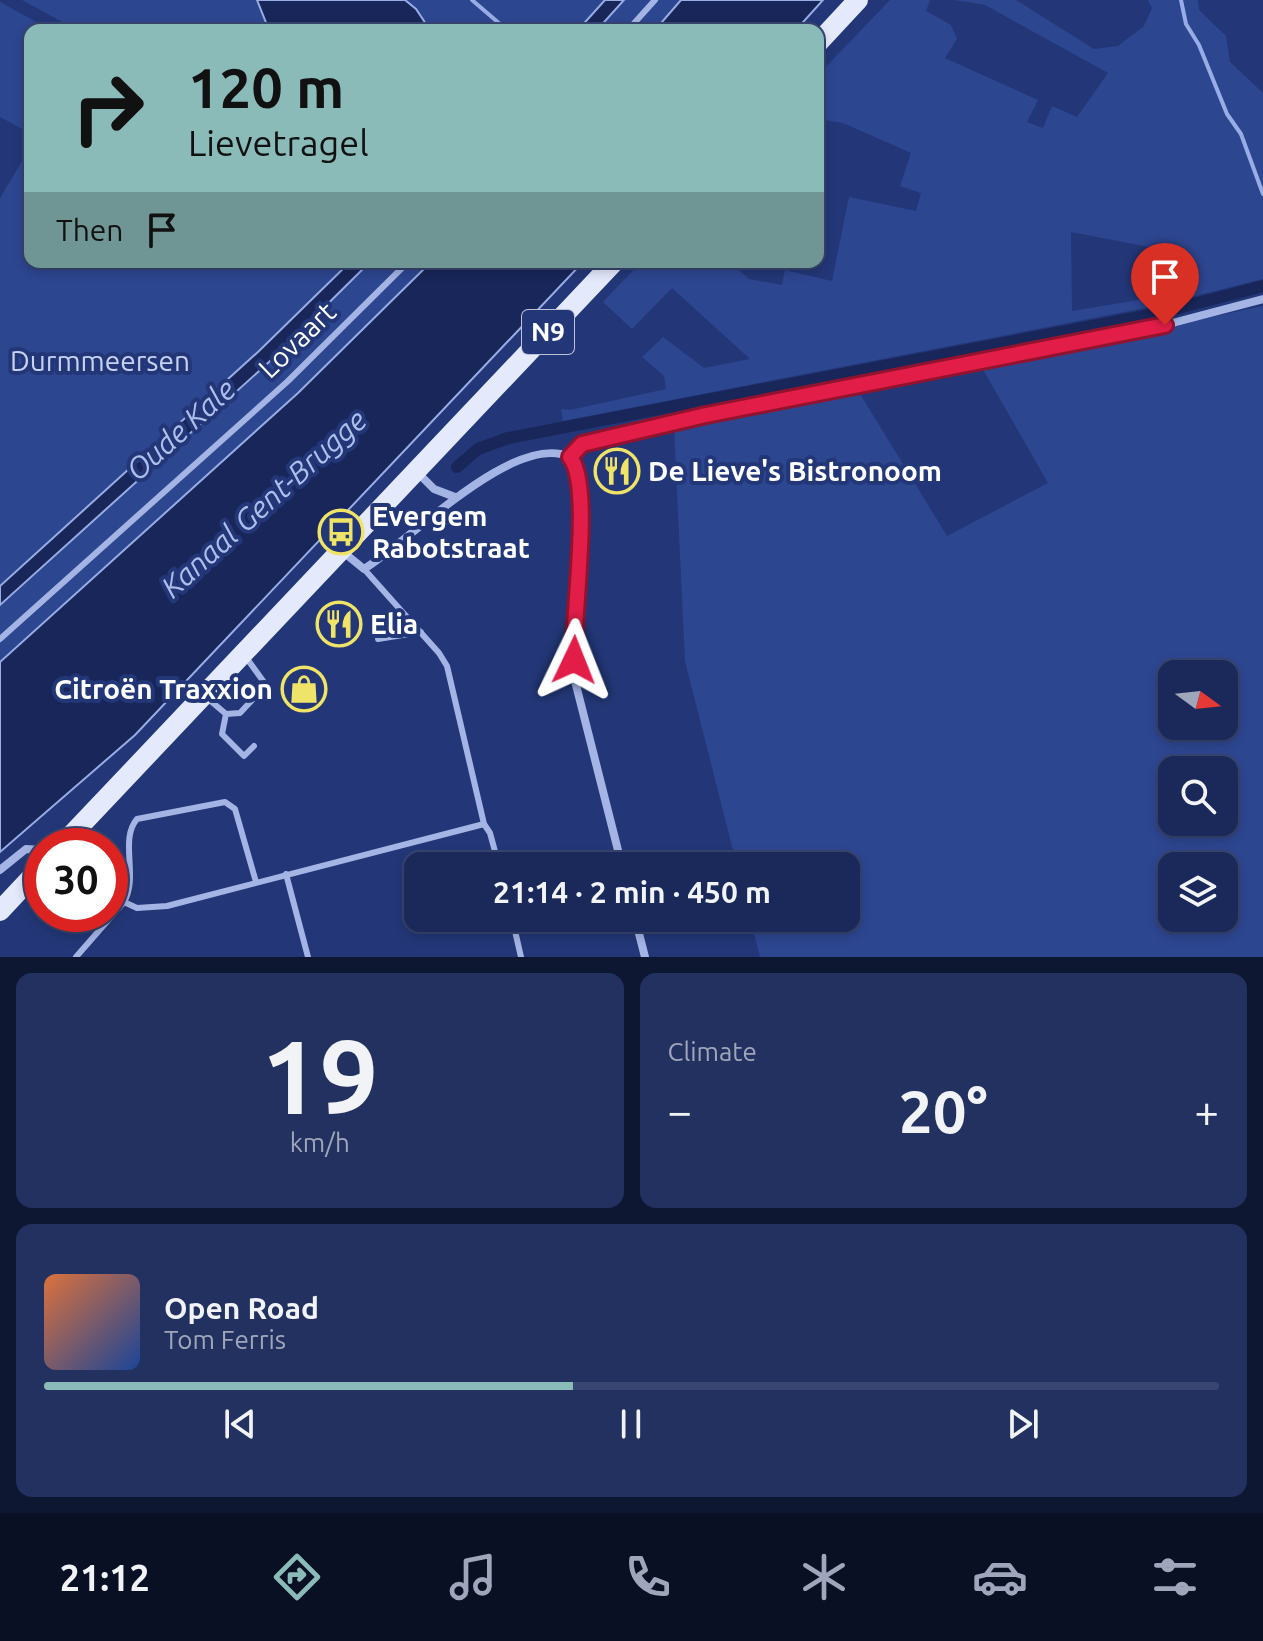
<!DOCTYPE html>
<meta charset="utf-8">
<style>
body{margin:0;font-family:Ubuntu,sans-serif;background:#233160;color:#f1f3f6;height:100vh;display:flex;flex-direction:column;font-size:30px;white-space:nowrap}
*{box-sizing:border-box;margin:0}
p{font-size:26px;color:#9fa6bb}
.icon{flex:none;width:44px;height:44px;fill:none;stroke:currentColor;stroke-width:2;stroke-linecap:round;stroke-linejoin:round}
.map{position:relative;height:957px;overflow:hidden}
.details{display:flex;flex-direction:column;gap:16px;padding:16px;background:#0e1732;flex:1}
.details>*{flex:none}
.hud{position:absolute;left:24px;top:24px;width:800px;height:244px;border-radius:16px;box-shadow:0 4px 12px #0003,0 0 0 2px #384570;background:#8bbbb9;color:#111;overflow:hidden}
.needle{width:52px;rotate:105deg}
.fabs{position:absolute;left:1158px;top:660px;display:grid;gap:16px}
.fabs a{display:grid;place-items:center;width:80px;height:80px;border-radius:16px;background:#1a295a;box-shadow:0 4px 12px #0003,0 0 0 2px #384570;font-size:40px}
.speed{position:absolute;left:24px;top:828px;display:flex;gap:16px;font-size:40px;font-weight:700;text-align:center}
.speed>*{display:grid;place-content:center;width:104px;height:104px;border-radius:50%;background:#1a295a;box-shadow:0 4px 12px #0003,0 0 0 2px #384570;line-height:1}
.speed .limit{border:12px solid #d22;background:#fff;color:#111}
.pin{position:absolute;display:grid;place-items:center;width:68px;height:68px;color:#fff;margin:-82px -34px;border-radius:50% 50% 50% 0;rotate:-45deg;box-shadow:0 0 8px #0007}
.pin .icon{rotate:45deg}
.me{position:absolute;width:88px;margin:-44px;rotate:2deg;stroke-linejoin:round;filter:drop-shadow(0 0 6px #0008)}
.turn{display:flex;align-items:center;gap:28px;height:168px;padding:0 32px;font-size:36px}
.turn .icon{width:104px;height:104px;stroke-width:2.5}
.turn b{display:block;font-size:56px;line-height:68px}
.then{display:flex;align-items:center;height:76px;padding:0 32px;background:#0003;gap:16px;font-size:30px}
.big{font-size:60px;font-weight:600;line-height:1.1}
.details .widget{flex:1;display:flex;flex-direction:column;justify-content:center;gap:12px;min-width:0;padding:0 28px;border-radius:16px;background:#233160}
.details .dial{align-items:center;gap:0}
.dial b{font-size:104px;line-height:1}
.song{display:flex;align-items:center;gap:24px}
.cover{width:96px;height:96px;border-radius:12px;background:linear-gradient(135deg,hsl(20 70% 55%),hsl(220 70% 35%))}
.played{height:8px;border-radius:4px;background:linear-gradient(90deg,#8bbbb9 45%,#384570 45%)}
.keys{display:flex;justify-content:space-around;direction:ltr}
.heat{display:flex;justify-content:space-between;align-items:center;font-size:44px;direction:ltr}
.details .tiles{flex:1;display:grid;gap:16px;grid-template-columns:1fr 1fr}
.widget:last-child{grid-column:span 2}
.trip{position:absolute;left:404px;top:852px;width:456px;height:80px;border-radius:16px;background:#1a295a;box-shadow:0 4px 12px #0003,0 0 0 2px #384570;font-weight:600;line-height:80px;text-align:center}
.dock{display:flex;height:128px;justify-content:space-around;align-items:center;background:#0a1024;color:#9fa6bb}
.dock .icon{width:56px;height:56px}
.dock .active{color:#8bbbb9}
.dock b{font-size:36px;color:#f1f3f6}
.map>svg:first-child{display:block}
.green{fill:#2d4690;fill-rule:evenodd}
.water{fill:#182659;stroke:#98ade5;stroke-width:2}
.lines{fill:none;stroke-linecap:round;stroke-linejoin:round}
.stream{stroke:#98ade5;stroke-width:4}
.canal{stroke:#182659;stroke-width:12}
.lane{stroke:#a4b4e4;stroke-width:6}
.street{stroke:#a4b4e4;stroke-width:8}
.primary{stroke:#e4e9fc;stroke-width:20}
.route-casing{stroke:#92132f;stroke-width:20}
.route{stroke:#e11d48;stroke-width:14}
.labels{text-anchor:middle;stroke-width:8;stroke-linejoin:round;paint-order:stroke}
.shield{fill:#233778;stroke:#bdc3d6;stroke-width:2}
.shield-label{font-size:26px;font-weight:bold;fill:#fff}
.street-label{font-size:28px;fill:#fff;stroke:#233778}
.park-label{font-size:28px;fill:#c7d2f3;stroke:#233778}
.poi-label{font-size:28px;font-weight:bold;fill:#fff;stroke:#233778;text-anchor:start}
.water-label{font-size:30px;font-style:italic;fill:#afbfec;stroke:#233778}
</style>
<div class="map">
<svg width="1263" height="957" viewBox="0 0 1263 957">
<rect width="100%" height="100%" fill="#233778"/>
<path class="green" d="M22 0H605L578 30H77Z
M624 0H681L655 30H598Z
M890 0H930L926 11 951 25 957 39 945 58 1038 100 1027 122 1043 128 1052 106 1077 117 1108 73 985 5 954 0H1016L1094 49 1118 46 1144 26 1152 8 1148 0H1198L1199 10 1226 36 1230 62 1263 93V279L1150 307 563 421 561 409 570 410 666 389 664 376 642 357 663 337 704 368 750 359 672 288 632 329 603 302 641 262H730L749 279 782 285 785 270 832 281 849 197 916 211 921 193 900 186 911 153 843 123 818 119V75ZM1071 232 1149 247 1150 298 1072 311Z
M0 2 51 30H30V133L0 117Z
M30 148V262H350L259 351 0 586V198Z
M370 262H431L298 393 0 662V605L269 362Z
M1263 306V957H760L750 918H846V866H737L685 661 674 427 857 389 947 536 1048 483 981 366ZM1172 674H1224V726H1172ZM1172 770H1224V822H1172ZM1172 866H1224V918H1172Z"/>
<path class="water" d="M257 0H405L416 9 430 30H269Z
M605 0H624L597 30H578Z
M681 0H823L796 30H655Z
M350 262H370L269 362 0 605V586L259 351Z
M431 262H583L135 735 0 852V662L298 393Z"/>
<g class="lines">
<path class="stream" d="M472 0 507 30
M1181 0 1186 24 1199 45 1227 114 1241 134 1263 194"/>
<path class="canal" d="M457 467 478 449 508 438 1155 314 1263 286"/>
<path class="lane" d="M628 30 655 0
M364 569 439 653 447 666 484 824 490 833 499 866
M0 639 288 381 408 262
M378 639 421 632
M206 697 226 714 222 734 244 756 254 746
M226 714 240 713 266 685 245 656
M286 874 308 957
M124 902C139 877 119 840 137 819L225 802 235 809 256 882
M512 918 521 957
M76 957 124 902 137 908 167 906 484 824"/>
<path class="street" d="M570 457 582 444 630 431 1142 331 1263 299
M417 472 434 489 455 497
M342 551 364 569C409 542 514 431 570 457L579 478 574 677 622 866
M0 870 26 849 42 850
M635 918 645 957"/>
<path class="primary" d="M818 43 858 0
M61 846 614 262
M0 911 42 866"/>
</g>
<g class="lines">
<g class="route-casing">
<path id="route" d="M574 660C572 618 593 485 570 457L582 444 706 415 1165 325"/>
</g>
<use href="#route" class="route"/>
</g>
<defs>
<g id="restaurant-ring" transform="scale(2.3)"><circle r="9.5" fill="#233778" stroke="#efe368" stroke-width="1.5"/><path d="M-5-6h1v4h1v-4h1v4h1v-4h1v5L-1.5 .5V6h-2V.5L-5-1ZM5-6V6H3V1.5H1.5Q1.5-4 5-6Z" fill="#efe368"/></g>
<g id="bus-ring" transform="scale(2.3)"><circle r="9.5" fill="#233778" stroke="#efe368" stroke-width="1.5"/><path d="M-5-6H5V4H4V6H2V4H-2V6H-4V4H-5ZM-3.5-4V0h7V-4ZM-3.5 1.2v1.5H-2V1.2ZM2 1.2v1.5H3.5V1.2Z" fill="#efe368"/></g>
<g id="shop-ring" transform="scale(2.3)"><circle r="9.5" fill="#233778" stroke="#efe368" stroke-width="1.5"/><path d="M-5-2.5h2.3a2.7 3.5 0 0 1 5.4 0H5L5.5 6h-11ZM-1.5-2.5h3a1.5 2.3 0 0 0-3 0Z" fill="#efe368"/></g>
</defs>
<g fill-rule="evenodd">
<use href="#restaurant-ring" x="617" y="471"/>
<use href="#bus-ring" x="341" y="532"/>
<use href="#restaurant-ring" x="339" y="624"/>
<use href="#shop-ring" x="304" y="689"/>
</g>
<g class="labels">
<rect class="shield" x="522" y="310" width="52" height="44" rx="6"/>
<g class="shield-label">
<text x="548" y="341">N9</text>
</g>
<g class="street-label">
<text transform="translate(297 340) rotate(-44)" y="10">Lovaart</text>
</g>
<g class="park-label">
<text x="100" y="371">Durmmeersen</text>
</g>
<g class="poi-label">
<text x="648" y="481">De Lieve's Bistronoom</text>
<text x="372" y="526">Evergem<tspan x="372" dy="32">Rabotstraat</tspan></text>
<text x="370" y="634">Elia</text>
<text x="273" y="699" text-anchor="end">Citroën Traxxion</text>
</g>
<g class="water-label">
<text transform="translate(181 430) rotate(-42)" y="10">Oude Kale</text>
<text transform="translate(264 504) rotate(-42)" y="10">Kanaal Gent-Brugge</text>
</g>
</g>
</svg>
<div class="fabs">
<a><svg class="needle" viewBox="-14 -14 28 28"><path d="M0-13l5 13h-10z" fill="#e53935"/><path d="M0 13l5-13h-10z" fill="#9fa6bb"/></svg></a>
<a><svg class="icon" aria-label="search" viewBox="0 0 24 24"><circle cx="10" cy="10" r="6"/><path d="M15 15l6 6"/></svg></a>
<a><svg class="icon" aria-label="layers" viewBox="0 0 24 24"><path d="M12 4l9 5-9 5-9-5zM3 14l9 5 9-5"/></svg></a>
</div>
<div class="speed"><div class="limit">30</div></div>
<div class="pin" style="left:1165px;top:325px;background:#d93025"><svg class="icon" aria-label="arrive" viewBox="0 0 24 24"><path d="M6 21V4h12l-3 4 3 4H6"/></svg></div>
<svg class="me" style="left:574px;top:660px" viewBox="-20 -20 40 40"><path d="M0-17L14 15 0 8-14 15z" fill="#e11d48" stroke="#fff" stroke-width="4"/></svg>
<div class="trip">21:14 · 2 min · 450 m</div>
<div class="hud">
<div class="turn"><svg class="icon" aria-label="right" viewBox="0 0 24 24"><path d="M7 20v-9h11M14 6l5 5-5 5"/></svg><div><b>120 m</b>Lievetragel</div></div>
<div class="then">Then<svg class="icon" aria-label="arrive" viewBox="0 0 24 24"><path d="M6 21V4h12l-3 4 3 4H6"/></svg></div>
</div>
</div>
<section class="details">
<div class="tiles">
<div class="widget dial"><b>19</b><p>km/h</p></div>
<div class="widget"><p>Climate</p>
<div class="heat"><a>−</a><b class="big">20°</b><a>+</a></div>
</div>
<div class="widget">
<div class="song"><i class="cover"></i><div><b>Open Road</b><p>Tom Ferris</p></div></div>
<div class="played"></div>
<div class="keys"><svg class="icon" aria-label="previous" viewBox="0 0 24 24"><path d="M18 5L8 12l10 7zM5 5v14"/></svg><svg class="icon" aria-label="pause" viewBox="0 0 24 24"><path d="M8 5v14M16 5v14"/></svg><svg class="icon" aria-label="next" viewBox="0 0 24 24"><path d="M6 5l10 7-10 7zM19 5v14"/></svg></div>
</div>
</div>
</section>
<nav class="dock">
<b>21:12</b>
<svg class="icon active" aria-label="directions" viewBox="0 0 24 24"><path d="M12 3l9 9-9 9-9-9zM9 14v-3h6M13 9l2 2-2 2"/></svg>
<svg class="icon" aria-label="music" viewBox="0 0 24 24"><path d="M9 18V5l10-2v13"/><circle cx="6" cy="18" r="3"/><circle cx="16" cy="16" r="3"/></svg>
<svg class="icon" aria-label="phone" viewBox="0 0 24 24"><path d="M5 4h4l2 5-3 2q2 4 5 5l2-3 5 2v4C11 20 4 13 5 4z"/></svg>
<svg class="icon" aria-label="climate" viewBox="0 0 24 24"><path d="M12 3v18M4 7l16 10M4 17L20 7"/></svg>
<svg class="icon" aria-label="car" viewBox="0 0 24 24"><path d="M5 17H2v-5l4-1 3-4h7l3 4 3 1v5h-3M9 17h6M6 11h13"/><circle cx="7" cy="17" r="2"/><circle cx="17" cy="17" r="2"/></svg>
<svg class="icon" aria-label="filters" viewBox="0 0 24 24"><path d="M4 7h16M4 17h16"/><circle cx="9" cy="7" r="2"/><circle cx="15" cy="17" r="2"/></svg>
</nav>
